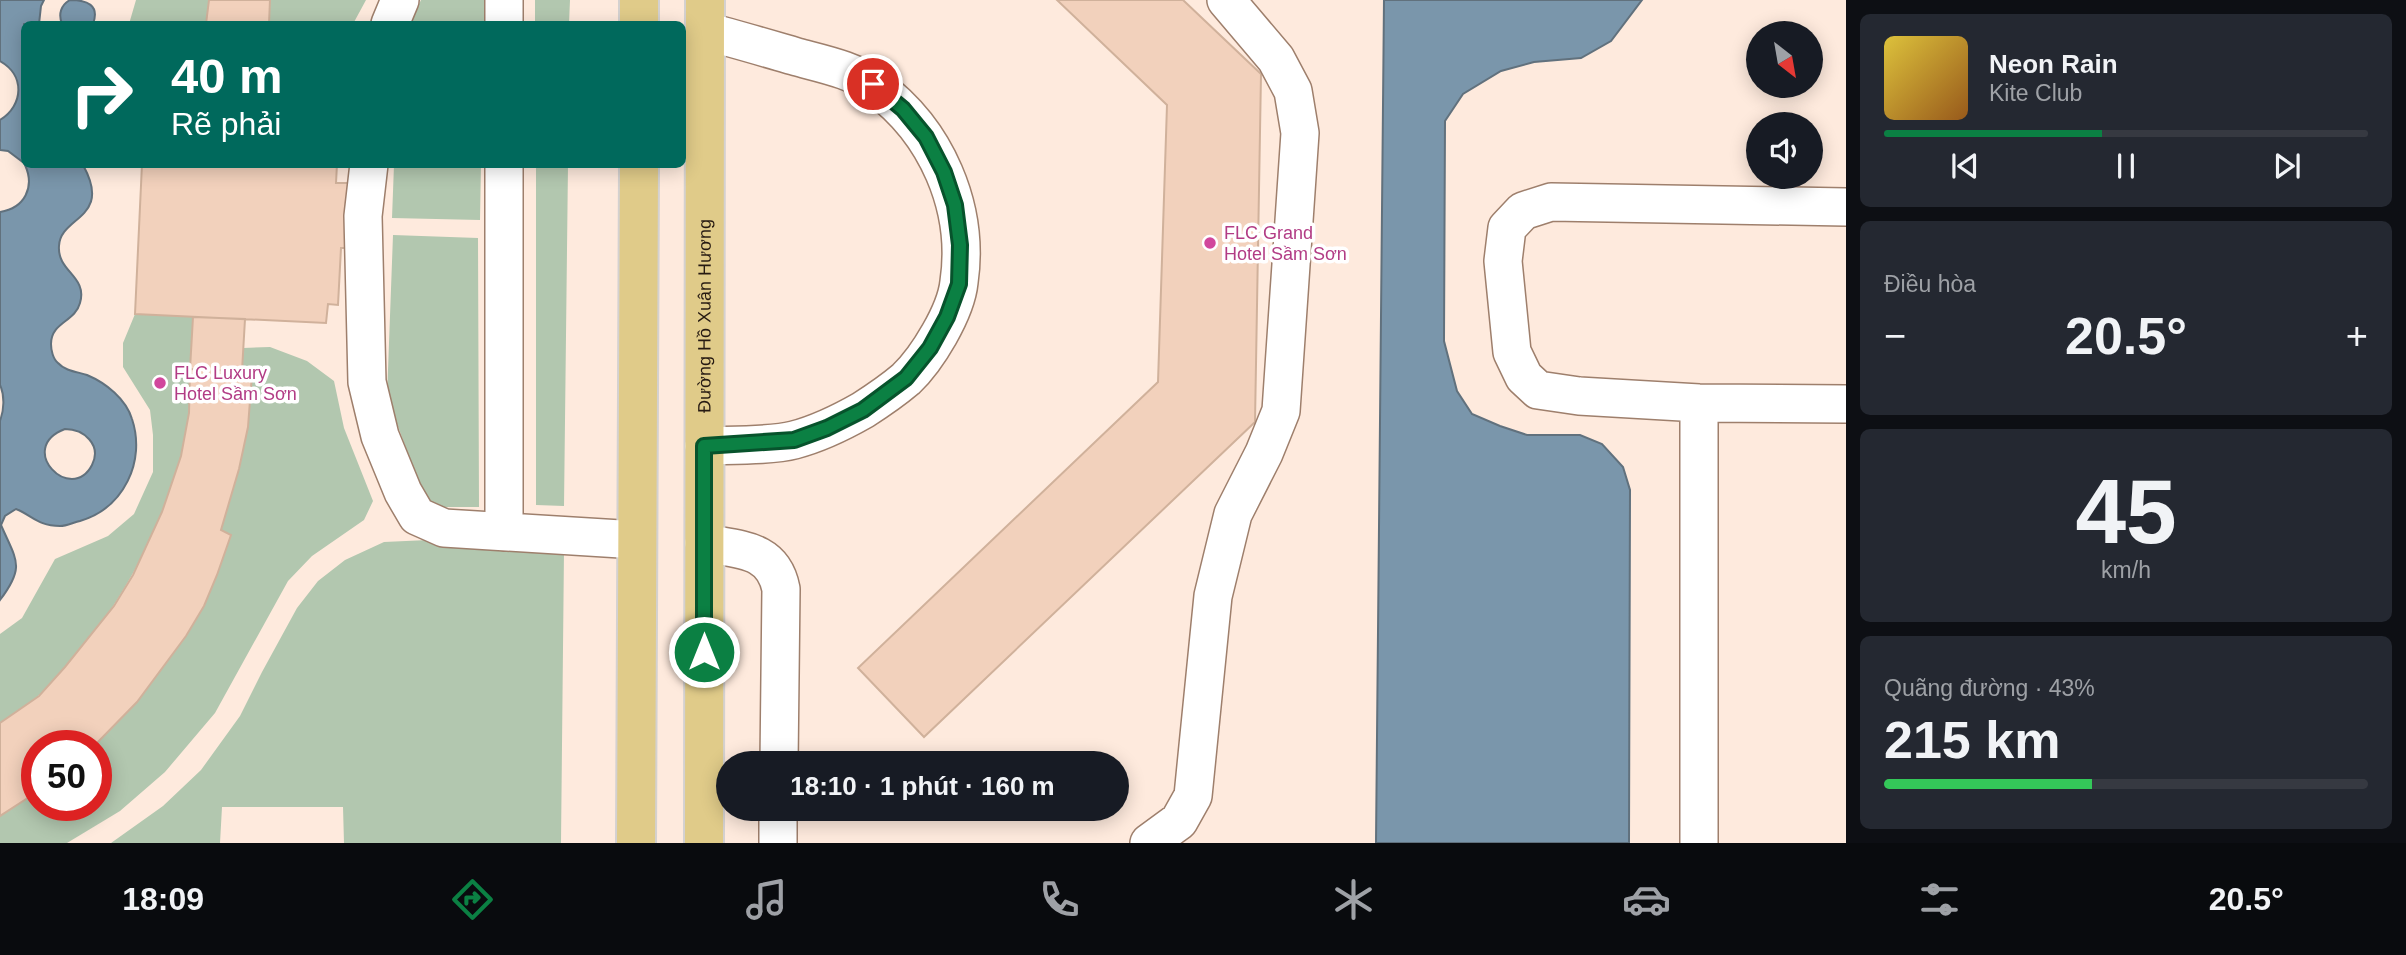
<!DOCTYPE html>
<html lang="vi">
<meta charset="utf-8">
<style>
body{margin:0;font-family:Helvetica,sans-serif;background:#242831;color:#f1f3f6;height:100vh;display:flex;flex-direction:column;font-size:26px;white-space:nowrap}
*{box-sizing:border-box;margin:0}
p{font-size:23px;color:#9ea1a6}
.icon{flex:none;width:38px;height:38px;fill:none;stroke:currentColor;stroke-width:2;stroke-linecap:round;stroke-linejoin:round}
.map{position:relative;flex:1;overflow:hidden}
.sheet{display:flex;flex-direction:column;gap:14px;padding:14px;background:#0d0f14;width:560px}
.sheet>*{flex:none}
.banner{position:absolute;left:21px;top:21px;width:665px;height:147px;border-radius:10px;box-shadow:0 4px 18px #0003;background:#00695c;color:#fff;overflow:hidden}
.needle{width:46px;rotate:149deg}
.controls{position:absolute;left:1746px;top:21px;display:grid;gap:14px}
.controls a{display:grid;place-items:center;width:77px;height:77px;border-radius:50%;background:#171b24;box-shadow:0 4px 18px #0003;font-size:35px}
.speed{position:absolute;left:21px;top:730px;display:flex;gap:14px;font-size:35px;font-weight:700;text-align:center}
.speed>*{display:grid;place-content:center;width:91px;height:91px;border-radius:50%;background:#171b24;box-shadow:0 4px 18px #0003;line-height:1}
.speed .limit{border:10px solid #d22;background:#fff;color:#111}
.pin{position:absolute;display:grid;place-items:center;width:60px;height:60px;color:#fff;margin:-30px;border:4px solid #fff;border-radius:50%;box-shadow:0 2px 7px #0007}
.me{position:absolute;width:77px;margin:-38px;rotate:0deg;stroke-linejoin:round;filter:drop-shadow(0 0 5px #0008)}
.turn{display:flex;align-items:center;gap:24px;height:147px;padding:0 35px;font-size:32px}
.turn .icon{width:91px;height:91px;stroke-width:2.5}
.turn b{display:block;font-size:49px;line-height:60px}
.big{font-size:52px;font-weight:700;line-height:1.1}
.sheet .card{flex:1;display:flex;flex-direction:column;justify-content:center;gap:10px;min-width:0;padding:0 24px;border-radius:10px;background:#242831}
.sheet .dial{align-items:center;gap:0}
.dial b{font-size:91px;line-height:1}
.song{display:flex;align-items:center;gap:21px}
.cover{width:84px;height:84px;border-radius:10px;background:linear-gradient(135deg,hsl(50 70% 55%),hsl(30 70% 35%))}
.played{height:7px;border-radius:4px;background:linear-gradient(90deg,#0b8043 45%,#363941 45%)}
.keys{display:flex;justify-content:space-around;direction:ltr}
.heat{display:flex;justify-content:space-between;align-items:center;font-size:38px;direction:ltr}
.charge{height:10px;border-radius:5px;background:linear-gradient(90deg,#34c759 43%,#363941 0)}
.trip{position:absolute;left:716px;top:751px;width:413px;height:70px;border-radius:35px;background:#171b24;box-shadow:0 4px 18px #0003;font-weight:700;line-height:70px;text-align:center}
.tab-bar{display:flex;height:112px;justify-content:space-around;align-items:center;background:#090b0e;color:#9ea1a6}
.tab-bar .icon{width:49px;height:49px}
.tab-bar .selected{color:#0b8043}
.tab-bar b{font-size:32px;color:#f1f3f6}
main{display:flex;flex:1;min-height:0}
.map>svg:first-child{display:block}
.green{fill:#b2c7af}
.water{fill:#7a96ab;stroke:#61717d;stroke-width:2;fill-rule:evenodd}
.building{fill:#f2d1bc;stroke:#d0b19b;stroke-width:2}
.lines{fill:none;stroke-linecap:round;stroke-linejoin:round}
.minor-casing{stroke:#9e7f6c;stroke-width:40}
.major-casing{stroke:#d4d1d0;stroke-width:42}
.minor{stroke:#fff;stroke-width:37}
.major{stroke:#e0cb89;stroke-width:38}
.route-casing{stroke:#07532c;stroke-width:18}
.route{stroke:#0b8043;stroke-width:12}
.hotel-dot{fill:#d1479c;stroke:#fff;stroke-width:2.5}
.labels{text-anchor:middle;stroke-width:7;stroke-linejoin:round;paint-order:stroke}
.hotel-label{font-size:18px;fill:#b23c85;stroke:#fff;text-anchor:start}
.street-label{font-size:18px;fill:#261a12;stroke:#fff}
</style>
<main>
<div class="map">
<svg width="1846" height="843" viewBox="0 0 1846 843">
<rect width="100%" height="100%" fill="#feeadd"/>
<path class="green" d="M136 0H209L206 24H129Z
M270 0H366L353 24H269Z
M421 0H485V24H409Z
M535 0H570L569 24H535Z
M394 165H481L480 220 392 218Z
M536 165H568L564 506 536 505Z
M393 235 478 238 479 507H428L387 397Z
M135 314 193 317C191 348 192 381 189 413 178 509 111 631 39 695 27 706 13 714 0 723V634L22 618 55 559 108 536 134 514 153 472V435L150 410 123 367V343Z
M270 347 307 361 334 381 344 428 373 501 364 520 312 556 288 581 215 713 165 772 120 811 67 843H0V816L37 792V805H96V746L94 745 137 702 217 575 231 535 221 530 239 469 248 427 252 375 242 371 243 348Z
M428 540 564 551 561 843H344L343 807H222L220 843H111L163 806 201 770 240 716 262 672 297 608 318 581 345 560 384 542Z"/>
<path class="water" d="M0 0H44L41 6 39 24H24V163L8 151 0 150V120C24 105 25 75 0 61Z
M70 0C87 0 100 5 93 24H62C58 14 61 5 70 0Z
M1384 0H1642L1611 41 1581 58 1534 62 1501 71 1463 94 1445 121 1444 341 1457 391 1472 414 1500 426 1527 435H1580L1602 444 1623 467 1630 490 1629 843H1376Z
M25 165H83C113 219 60 216 59 246 57 272 88 276 80 303 75 322 51 322 51 344 51 350 53 359 58 363 65 371 78 372 87 375 106 383 126 399 132 419 146 461 124 508 80 521 74 522 67 526 60 526 38 526 33 516 16 509L5 516 1 525C16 560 26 566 0 600V421C4 410 5 396 0 385V212C25 208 35 187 25 165ZM65 429C84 429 102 445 92 465 71 505 15 448 65 429Z"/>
<path class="building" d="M209 0H270L269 24H206Z
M1057 0H1183L1261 74 1255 422 924 737 858 668 1158 382 1167 105Z
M142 164H337L336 183H354L351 248H341L338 305 328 304 326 323 135 314Z
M193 317 245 319 242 371 190 369Z
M190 369 242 371 252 374 248 427 239 469 221 530 231 535 217 575 204 606 186 636 137 702 94 746H37V792L0 816V723L39 696 65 667 114 606 133 575 162 512 181 456 189 413Z"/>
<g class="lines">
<g class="minor-casing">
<path id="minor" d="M390 24 400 0
M504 24V0
M369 164 363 216 367 382 380 436 403 492 417 516 444 528 637 540
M1846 207 1551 202 1523 211 1507 228 1503 261 1512 352 1524 377 1538 390 1579 396 1699 403 1846 404
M1699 403V843
M704 446C730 445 771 446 794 440 817 434 842 422 863 410 877 401 893 390 906 379 927 359 956 312 959 282 970 207 936 131 876 87 854 70 823 64 797 57 766 48 736 39 705 31
M504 532V164
M704 543C739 550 773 548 781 589L779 763
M778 843V808
M1149 843 1179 821 1193 796 1213 596 1233 514 1264 453 1281 411 1300 133 1293 91 1276 59 1226 0"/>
</g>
<g class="major-casing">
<g id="major">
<path d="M639 24V0"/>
<path d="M636 843 639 164"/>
<path id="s1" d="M704 843 705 0"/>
</g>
</g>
<use href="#minor" class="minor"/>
<use href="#major" class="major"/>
</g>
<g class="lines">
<g class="route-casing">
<path id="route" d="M704 652V446L794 440 827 428 863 410 906 378 930 348 947 317 959 284 960 245 955 205 944 172 926 137 903 109 873 84"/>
</g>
<use href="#route" class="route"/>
</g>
<g class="hotel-dot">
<circle cx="1210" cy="243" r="7"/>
<circle cx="160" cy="383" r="7"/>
</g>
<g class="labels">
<g class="hotel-label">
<text x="1224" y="239">FLC Grand<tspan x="1224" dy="21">Hotel Sầm Sơn</tspan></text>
<text x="174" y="379">FLC Luxury<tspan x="174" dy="21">Hotel Sầm Sơn</tspan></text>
</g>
<g class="street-label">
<text dy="6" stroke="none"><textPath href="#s1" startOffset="527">Đường Hồ Xuân Hương</textPath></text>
</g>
</g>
</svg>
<div class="controls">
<a><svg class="needle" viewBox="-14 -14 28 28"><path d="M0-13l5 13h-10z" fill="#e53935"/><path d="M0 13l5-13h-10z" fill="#9ea1a6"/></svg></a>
<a><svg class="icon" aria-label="sound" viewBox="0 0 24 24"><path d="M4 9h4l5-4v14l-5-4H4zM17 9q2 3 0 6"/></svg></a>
</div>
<div class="speed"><div class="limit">50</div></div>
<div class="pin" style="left:873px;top:84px;background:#d93025"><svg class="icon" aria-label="arrive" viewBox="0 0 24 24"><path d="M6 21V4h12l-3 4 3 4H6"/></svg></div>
<svg class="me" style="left:704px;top:652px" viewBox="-20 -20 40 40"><circle r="17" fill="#0b8043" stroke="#fff" stroke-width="3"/><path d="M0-11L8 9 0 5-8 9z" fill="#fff"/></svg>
<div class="trip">18:10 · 1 phút · 160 m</div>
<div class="banner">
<div class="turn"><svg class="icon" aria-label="right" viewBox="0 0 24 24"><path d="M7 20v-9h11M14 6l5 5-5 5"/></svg><div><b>40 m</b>Rẽ phải</div></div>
</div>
</div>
<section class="sheet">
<div class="card">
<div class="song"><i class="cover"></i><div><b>Neon Rain</b><p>Kite Club</p></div></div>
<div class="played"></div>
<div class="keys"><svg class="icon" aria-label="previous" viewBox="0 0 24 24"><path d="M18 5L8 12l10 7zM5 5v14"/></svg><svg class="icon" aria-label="pause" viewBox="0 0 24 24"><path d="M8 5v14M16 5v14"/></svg><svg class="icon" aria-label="next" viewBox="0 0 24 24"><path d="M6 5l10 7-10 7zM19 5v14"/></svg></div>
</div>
<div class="card"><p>Điều hòa</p>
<div class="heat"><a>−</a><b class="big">20.5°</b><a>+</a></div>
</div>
<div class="card dial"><b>45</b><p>km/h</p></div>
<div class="card"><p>Quãng đường · 43%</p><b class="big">215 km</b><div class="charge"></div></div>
</section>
</main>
<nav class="tab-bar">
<b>18:09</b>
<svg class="icon selected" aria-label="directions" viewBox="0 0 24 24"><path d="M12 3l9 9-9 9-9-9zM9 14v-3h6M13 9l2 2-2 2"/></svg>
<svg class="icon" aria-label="music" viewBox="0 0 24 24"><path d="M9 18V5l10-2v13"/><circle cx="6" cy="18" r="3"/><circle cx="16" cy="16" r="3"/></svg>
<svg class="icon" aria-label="phone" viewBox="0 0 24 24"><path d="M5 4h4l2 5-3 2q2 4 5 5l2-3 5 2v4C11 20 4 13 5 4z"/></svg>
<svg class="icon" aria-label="climate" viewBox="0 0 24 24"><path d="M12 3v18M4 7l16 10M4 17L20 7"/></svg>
<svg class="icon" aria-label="car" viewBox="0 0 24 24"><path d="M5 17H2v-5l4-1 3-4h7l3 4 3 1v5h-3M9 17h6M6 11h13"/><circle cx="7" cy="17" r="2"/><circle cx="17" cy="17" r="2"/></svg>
<svg class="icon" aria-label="filters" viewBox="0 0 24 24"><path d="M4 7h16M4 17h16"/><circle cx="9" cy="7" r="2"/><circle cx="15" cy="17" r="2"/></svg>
<b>20.5°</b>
</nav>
